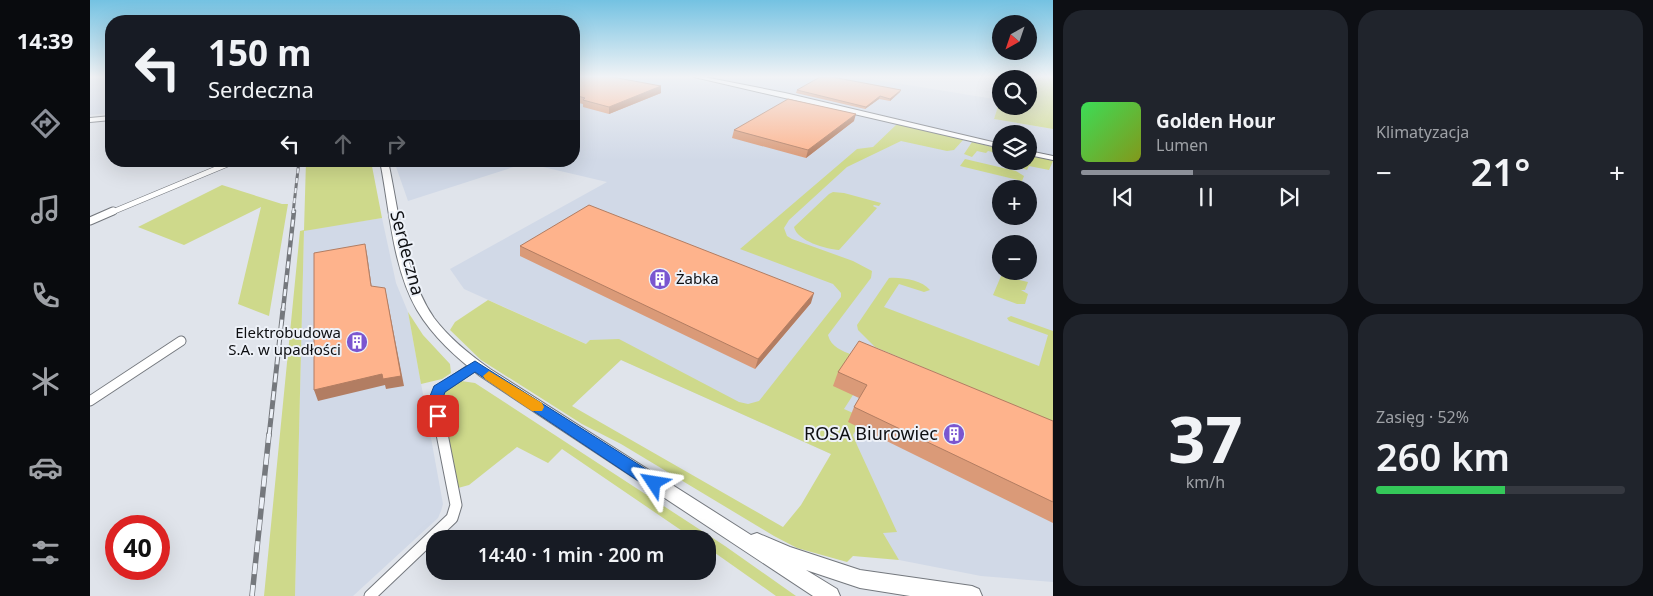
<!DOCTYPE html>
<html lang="pl">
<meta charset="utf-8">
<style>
body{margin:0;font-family:"Noto Sans",sans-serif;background:#20242c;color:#f1f3f6;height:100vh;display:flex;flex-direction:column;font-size:19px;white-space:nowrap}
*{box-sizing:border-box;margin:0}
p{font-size:16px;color:#9ea1a6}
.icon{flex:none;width:28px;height:28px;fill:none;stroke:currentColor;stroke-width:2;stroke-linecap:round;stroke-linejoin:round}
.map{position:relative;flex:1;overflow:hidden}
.details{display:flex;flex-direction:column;gap:10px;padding:10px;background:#0d0f14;width:600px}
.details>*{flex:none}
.banner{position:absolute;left:15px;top:15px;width:475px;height:152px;border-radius:20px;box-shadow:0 5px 20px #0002;background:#171b24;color:#f1f3f6;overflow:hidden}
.needle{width:32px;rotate:220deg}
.tools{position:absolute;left:902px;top:15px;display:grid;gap:10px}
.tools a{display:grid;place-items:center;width:45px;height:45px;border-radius:50%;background:#171b24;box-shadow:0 5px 20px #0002;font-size:25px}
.speed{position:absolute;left:15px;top:515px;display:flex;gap:10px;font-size:25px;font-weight:700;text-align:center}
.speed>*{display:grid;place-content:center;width:65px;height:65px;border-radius:50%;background:#171b24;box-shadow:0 5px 20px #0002;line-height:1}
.speed .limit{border:8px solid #d22;background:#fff;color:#111}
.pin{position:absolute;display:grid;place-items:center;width:42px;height:42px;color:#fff;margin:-21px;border-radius:10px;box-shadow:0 2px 8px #0006}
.me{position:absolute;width:55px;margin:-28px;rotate:303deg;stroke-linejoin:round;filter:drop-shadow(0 0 4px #0008)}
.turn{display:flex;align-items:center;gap:18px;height:105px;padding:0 20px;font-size:22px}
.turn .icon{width:65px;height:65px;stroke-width:2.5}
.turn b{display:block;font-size:35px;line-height:42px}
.lanes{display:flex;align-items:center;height:48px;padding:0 20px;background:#0003;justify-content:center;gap:25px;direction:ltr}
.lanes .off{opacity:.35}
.big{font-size:38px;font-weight:600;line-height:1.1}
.details .card{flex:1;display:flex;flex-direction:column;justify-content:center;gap:8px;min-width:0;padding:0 18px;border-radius:20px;background:#20242c}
.details .dial{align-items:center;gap:0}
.dial b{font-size:65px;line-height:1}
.song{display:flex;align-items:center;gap:15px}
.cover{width:60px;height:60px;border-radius:8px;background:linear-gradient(135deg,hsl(130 70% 55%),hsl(70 70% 35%))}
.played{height:5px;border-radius:2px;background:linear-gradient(90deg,#8c9099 45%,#363941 45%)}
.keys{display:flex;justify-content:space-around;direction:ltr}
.heat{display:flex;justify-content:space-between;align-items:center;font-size:28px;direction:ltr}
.charge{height:8px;border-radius:4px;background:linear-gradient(90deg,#34c759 52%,#363941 0)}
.details .tiles{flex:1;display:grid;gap:10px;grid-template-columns:repeat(2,1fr)}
.trip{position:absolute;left:336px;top:530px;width:290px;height:50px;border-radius:20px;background:#171b24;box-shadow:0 5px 20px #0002;font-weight:600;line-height:50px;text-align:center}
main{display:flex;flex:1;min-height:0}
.menu{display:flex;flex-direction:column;width:90px;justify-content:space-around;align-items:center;background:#090b0e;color:#9ea1a6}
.menu .icon{width:35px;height:35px}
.menu .selected{color:#8c9099}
.menu b{font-size:22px;color:#f1f3f6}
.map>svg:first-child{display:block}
.built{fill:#d1d9e7;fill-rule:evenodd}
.green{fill:#ced98b;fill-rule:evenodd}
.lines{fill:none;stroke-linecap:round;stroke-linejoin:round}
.stream{stroke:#67d7d8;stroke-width:1}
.street-far3-casing{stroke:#74787e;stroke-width:6}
.street-far2-casing{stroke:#74787e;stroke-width:9}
.street-far1-casing{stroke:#74787e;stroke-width:11}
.street-casing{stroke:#74787e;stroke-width:13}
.secondary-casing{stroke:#74787e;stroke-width:2}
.street-far3{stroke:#fff;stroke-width:5}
.street-far2{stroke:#fff;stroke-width:7}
.street-far1{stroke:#fff;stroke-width:9}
.street{stroke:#fff;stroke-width:11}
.secondary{fill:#fff;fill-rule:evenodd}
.rail-far3-casing{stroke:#75787d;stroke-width:3}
.rail-far2-casing{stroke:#75787d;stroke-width:4.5}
.rail-far1-casing{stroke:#75787d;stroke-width:5}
.rail-casing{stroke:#75787d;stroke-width:5.5}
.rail-far3{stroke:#edf1f8;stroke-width:2;stroke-dasharray:5;stroke-linecap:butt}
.rail-far2{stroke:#edf1f8;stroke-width:2.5;stroke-dasharray:7;stroke-linecap:butt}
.rail-far1{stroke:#edf1f8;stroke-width:3;stroke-dasharray:9;stroke-linecap:butt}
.rail{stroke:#edf1f8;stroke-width:4;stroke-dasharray:11;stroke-linecap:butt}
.wall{fill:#da9a78}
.shaded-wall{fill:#b27d62}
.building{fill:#feb38c;stroke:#b27d62}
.route{fill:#1a73e8;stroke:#114b97}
.slow{fill:#f59e0b}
.labels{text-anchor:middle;stroke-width:4;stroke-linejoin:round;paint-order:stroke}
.poi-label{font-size:15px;fill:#0e0f12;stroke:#edf1f8;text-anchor:start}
.near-street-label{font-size:18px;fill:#0e0f12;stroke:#edf1f8}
.near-poi-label{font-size:18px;fill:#0e0f12;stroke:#edf1f8;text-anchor:end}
</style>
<main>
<nav class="menu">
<b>14:39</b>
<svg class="icon selected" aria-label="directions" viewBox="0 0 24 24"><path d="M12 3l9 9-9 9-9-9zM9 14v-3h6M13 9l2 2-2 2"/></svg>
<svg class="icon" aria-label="music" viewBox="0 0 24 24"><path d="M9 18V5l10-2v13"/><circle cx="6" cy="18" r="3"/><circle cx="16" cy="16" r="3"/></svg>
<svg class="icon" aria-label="phone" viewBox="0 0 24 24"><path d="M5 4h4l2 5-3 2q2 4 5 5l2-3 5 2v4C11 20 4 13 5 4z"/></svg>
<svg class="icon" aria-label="climate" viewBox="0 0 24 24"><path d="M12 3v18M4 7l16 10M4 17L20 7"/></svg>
<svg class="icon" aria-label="car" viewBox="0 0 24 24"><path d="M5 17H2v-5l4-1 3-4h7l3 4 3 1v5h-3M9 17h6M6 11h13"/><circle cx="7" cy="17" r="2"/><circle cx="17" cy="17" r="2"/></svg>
<svg class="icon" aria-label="filters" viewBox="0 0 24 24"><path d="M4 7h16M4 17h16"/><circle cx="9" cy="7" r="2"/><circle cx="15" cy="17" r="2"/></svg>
</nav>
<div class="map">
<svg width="963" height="596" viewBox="0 0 963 596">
<rect width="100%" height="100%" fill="#e0e4eb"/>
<path class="built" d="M0 77H21V113L0 115Z
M484 77H593L678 94 911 149V161L963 162V582L891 576 809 560 741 454 374 289 360 269 517 182 436 163 318 201 304 161H484ZM911 189H939V216H911ZM911 244H939V271H911Z
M610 77H769L910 100 904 119 963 129V157L939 151V134H911V145L686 91Z
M292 218 306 283 318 312 353 504 351 511 348 518 263 596H205L214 230Z"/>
<path class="green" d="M950 77H963V129L904 119 910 100 911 106H939V85Z
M810 124 873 140 864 150 857 151 811 141 757 167 699 220 694 228 697 236 702 239 763 261 782 271 781 278 738 335C741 347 752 351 763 355V395L754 409 763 413 768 426 763 435 767 445 807 532 793 533 809 560 763 556 757 562 707 548 684 536 531 444 492 424 391 360 360 330 365 322 398 300 496 344 500 340 529 339 649 402 658 404 669 401 751 297V293L743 284 650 249 767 149 783 147 806 125ZM531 360 741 454 711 505 693 527 482 406Z
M882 142 911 149V154L898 151 896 153 887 151 882 157 874 154Z
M939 155 963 161 959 170 939 166 937 170 927 166 930 161H939Z
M875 159 926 171 934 176 932 181 870 166Z
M216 161H281L292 218 214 231 205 596H174L210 231 214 230Z
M132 185 192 204H198L179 316 148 304 171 207 94 245 48 227Z
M743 192 754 193 791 203 789 206 784 205 783 206 787 208 749 250C736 249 707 241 704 227L739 194Z
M911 276 938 282 935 290H931L938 294 935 304H927L903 295Z
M799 278C811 277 832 280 840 290L834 292 809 284 794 307 949 366 958 335 919 321 917 318 921 316 963 331V422L785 347 768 330 767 325Z
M318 312 333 335 360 364 361 373 352 379 331 384Z
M371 381 385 383 635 546 706 596H686L618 548V539H604L472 449 458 463 427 447 379 485 368 488 350 406 354 393Z"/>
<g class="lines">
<path class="stream" d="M778 77H803"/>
<g class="street-far3-casing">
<path id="street-far3" d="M20 213 145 161"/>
</g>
<g class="street-far2-casing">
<path id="street-far2" d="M0 221 23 211"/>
</g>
<g class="street-far1-casing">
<path id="street-far1" d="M0 401 91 341
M352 436 345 401 349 390 385 366"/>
</g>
<g class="street-casing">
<path id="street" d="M280 596 362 518 366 505 352 434"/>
</g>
<g class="secondary-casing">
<path id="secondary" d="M604 77H614L695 93 911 144V148Z
M21 116V120L0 122V118Z
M939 151 963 156V160L939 155Z
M290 161H298C309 211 314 275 344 318 359 338 379 354 400 369L661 535 667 533 700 547 770 570 882 586 889 589 892 596H820L770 588 716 570 747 589 750 596H723L390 376C366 357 343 337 327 310 302 266 300 210 290 161Z"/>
</g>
<use href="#street-far3" class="street-far3"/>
<use href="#street-far2" class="street-far2"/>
<use href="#street-far1" class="street-far1"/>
<use href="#street" class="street"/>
<use href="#secondary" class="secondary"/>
<g class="rail-far3-casing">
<path id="rail-far3" d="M203 213 209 161"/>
</g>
<g class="rail-far2-casing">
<path id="rail-far2" d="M193 310 204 211"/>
</g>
<g class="rail-far1-casing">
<path id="rail-far1" d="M179 436 193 309"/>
</g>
<g class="rail-casing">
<path id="rail" d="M162 596 179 434"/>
</g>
<use href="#rail-far3" class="rail-far3"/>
<use href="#rail-far2" class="rail-far2"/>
<use href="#rail-far1" class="rail-far1"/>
<use href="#rail" class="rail"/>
</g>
<path class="wall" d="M484 78 571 86V93L519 114 493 107V104L484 102Z
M707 90 810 92 800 101 789 99 775 109 706 93Z
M764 121 716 158 642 138 644 130Z
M430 246 721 303 665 369 430 256Z
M748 372 963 421V523L758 422 764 407 769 398 743 386Z"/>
<path class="shaded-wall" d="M571 86V93L519 114V107Z
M811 90 810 92 800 101V99Z
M790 96 789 99 775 109 776 107Z
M766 114 764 121 716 158 718 150Z
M275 244 277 254 283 296 281 286Z
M295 288 314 386 296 389 295 385 228 401 224 390Z
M724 293 721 303 665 369 668 359Z"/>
<path class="building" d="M486 77H522L571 86 519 107 493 100 495 98 484 95V78Z
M730 77H742L811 90 800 99 790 96 776 107 707 90Z
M698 99 766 114 718 150 644 130Z
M499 205 724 293 668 359 430 246Z
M275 244 281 286 295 288 311 376 293 379 292 374 224 390V253Z
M769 341 963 421V502L764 407 777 385 748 372Z"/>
<linearGradient id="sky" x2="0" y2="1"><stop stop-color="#74c2e2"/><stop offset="0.48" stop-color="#f1f3f6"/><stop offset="1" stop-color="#f1f3f6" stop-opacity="0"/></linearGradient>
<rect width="963" height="160" fill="url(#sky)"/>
<path class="route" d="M385 361 570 478 573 483 570 488 564 490 559 488 385 372 355 392 352 401 356 416 354 420H343L338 401 344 386Z"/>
<path class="slow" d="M399 371 452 403 454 407 452 411H442L395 379 393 376Z"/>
<defs>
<g id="building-disc" transform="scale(1.125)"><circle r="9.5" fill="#7a56d0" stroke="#edf1f8"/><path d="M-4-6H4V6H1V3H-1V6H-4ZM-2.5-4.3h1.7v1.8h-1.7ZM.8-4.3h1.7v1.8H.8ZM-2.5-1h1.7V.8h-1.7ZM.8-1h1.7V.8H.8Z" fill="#fff"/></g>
</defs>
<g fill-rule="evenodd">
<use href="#building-disc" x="570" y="279"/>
<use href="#building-disc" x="267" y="342"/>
<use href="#building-disc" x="864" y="434"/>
</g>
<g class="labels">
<g class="poi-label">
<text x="586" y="284">Żabka</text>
<text x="251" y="338" text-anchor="end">Elektrobudowa<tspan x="251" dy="17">S.A. w upadłości</tspan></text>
</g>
<g class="near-street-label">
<text transform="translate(317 253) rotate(75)" y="6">Serdeczna</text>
</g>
<g class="near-poi-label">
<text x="848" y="440">ROSA Biurowiec</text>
</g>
</g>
</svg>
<div class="tools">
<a><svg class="needle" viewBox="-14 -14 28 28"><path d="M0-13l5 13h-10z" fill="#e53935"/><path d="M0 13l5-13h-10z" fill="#9ea1a6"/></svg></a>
<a><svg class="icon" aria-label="search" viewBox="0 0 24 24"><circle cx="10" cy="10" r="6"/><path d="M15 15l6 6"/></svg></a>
<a><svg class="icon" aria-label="layers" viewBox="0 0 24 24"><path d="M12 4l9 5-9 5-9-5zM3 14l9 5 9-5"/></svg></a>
<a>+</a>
<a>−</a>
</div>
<div class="speed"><div class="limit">40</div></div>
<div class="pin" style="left:348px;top:416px;background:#d93025"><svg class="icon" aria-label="arrive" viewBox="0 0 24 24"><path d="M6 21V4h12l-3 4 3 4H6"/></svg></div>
<svg class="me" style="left:564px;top:483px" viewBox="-20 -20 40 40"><path d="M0-17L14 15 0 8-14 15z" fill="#1a73e8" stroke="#fff" stroke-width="4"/></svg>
<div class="trip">14:40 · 1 min · 200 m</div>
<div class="banner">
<div class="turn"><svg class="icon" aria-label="left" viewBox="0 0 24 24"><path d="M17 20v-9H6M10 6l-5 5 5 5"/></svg><div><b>150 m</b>Serdeczna</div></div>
<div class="lanes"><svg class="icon" aria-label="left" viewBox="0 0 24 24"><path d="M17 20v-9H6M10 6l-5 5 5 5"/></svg><svg class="icon off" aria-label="ahead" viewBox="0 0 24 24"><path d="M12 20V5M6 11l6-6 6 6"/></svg><svg class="icon off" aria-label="right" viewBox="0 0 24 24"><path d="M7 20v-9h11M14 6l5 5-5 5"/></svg></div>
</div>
</div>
<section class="details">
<div class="tiles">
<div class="card">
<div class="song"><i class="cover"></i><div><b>Golden Hour</b><p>Lumen</p></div></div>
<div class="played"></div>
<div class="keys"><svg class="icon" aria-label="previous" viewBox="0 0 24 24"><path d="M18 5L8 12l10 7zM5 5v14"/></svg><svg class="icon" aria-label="pause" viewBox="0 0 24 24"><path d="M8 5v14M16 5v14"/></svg><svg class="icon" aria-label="next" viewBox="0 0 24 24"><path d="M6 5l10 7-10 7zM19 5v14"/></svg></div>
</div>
<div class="card"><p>Klimatyzacja</p>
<div class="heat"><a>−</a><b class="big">21°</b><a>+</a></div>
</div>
<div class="card dial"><b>37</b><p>km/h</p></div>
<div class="card"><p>Zasięg · 52%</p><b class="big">260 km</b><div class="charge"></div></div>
</div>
</section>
</main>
